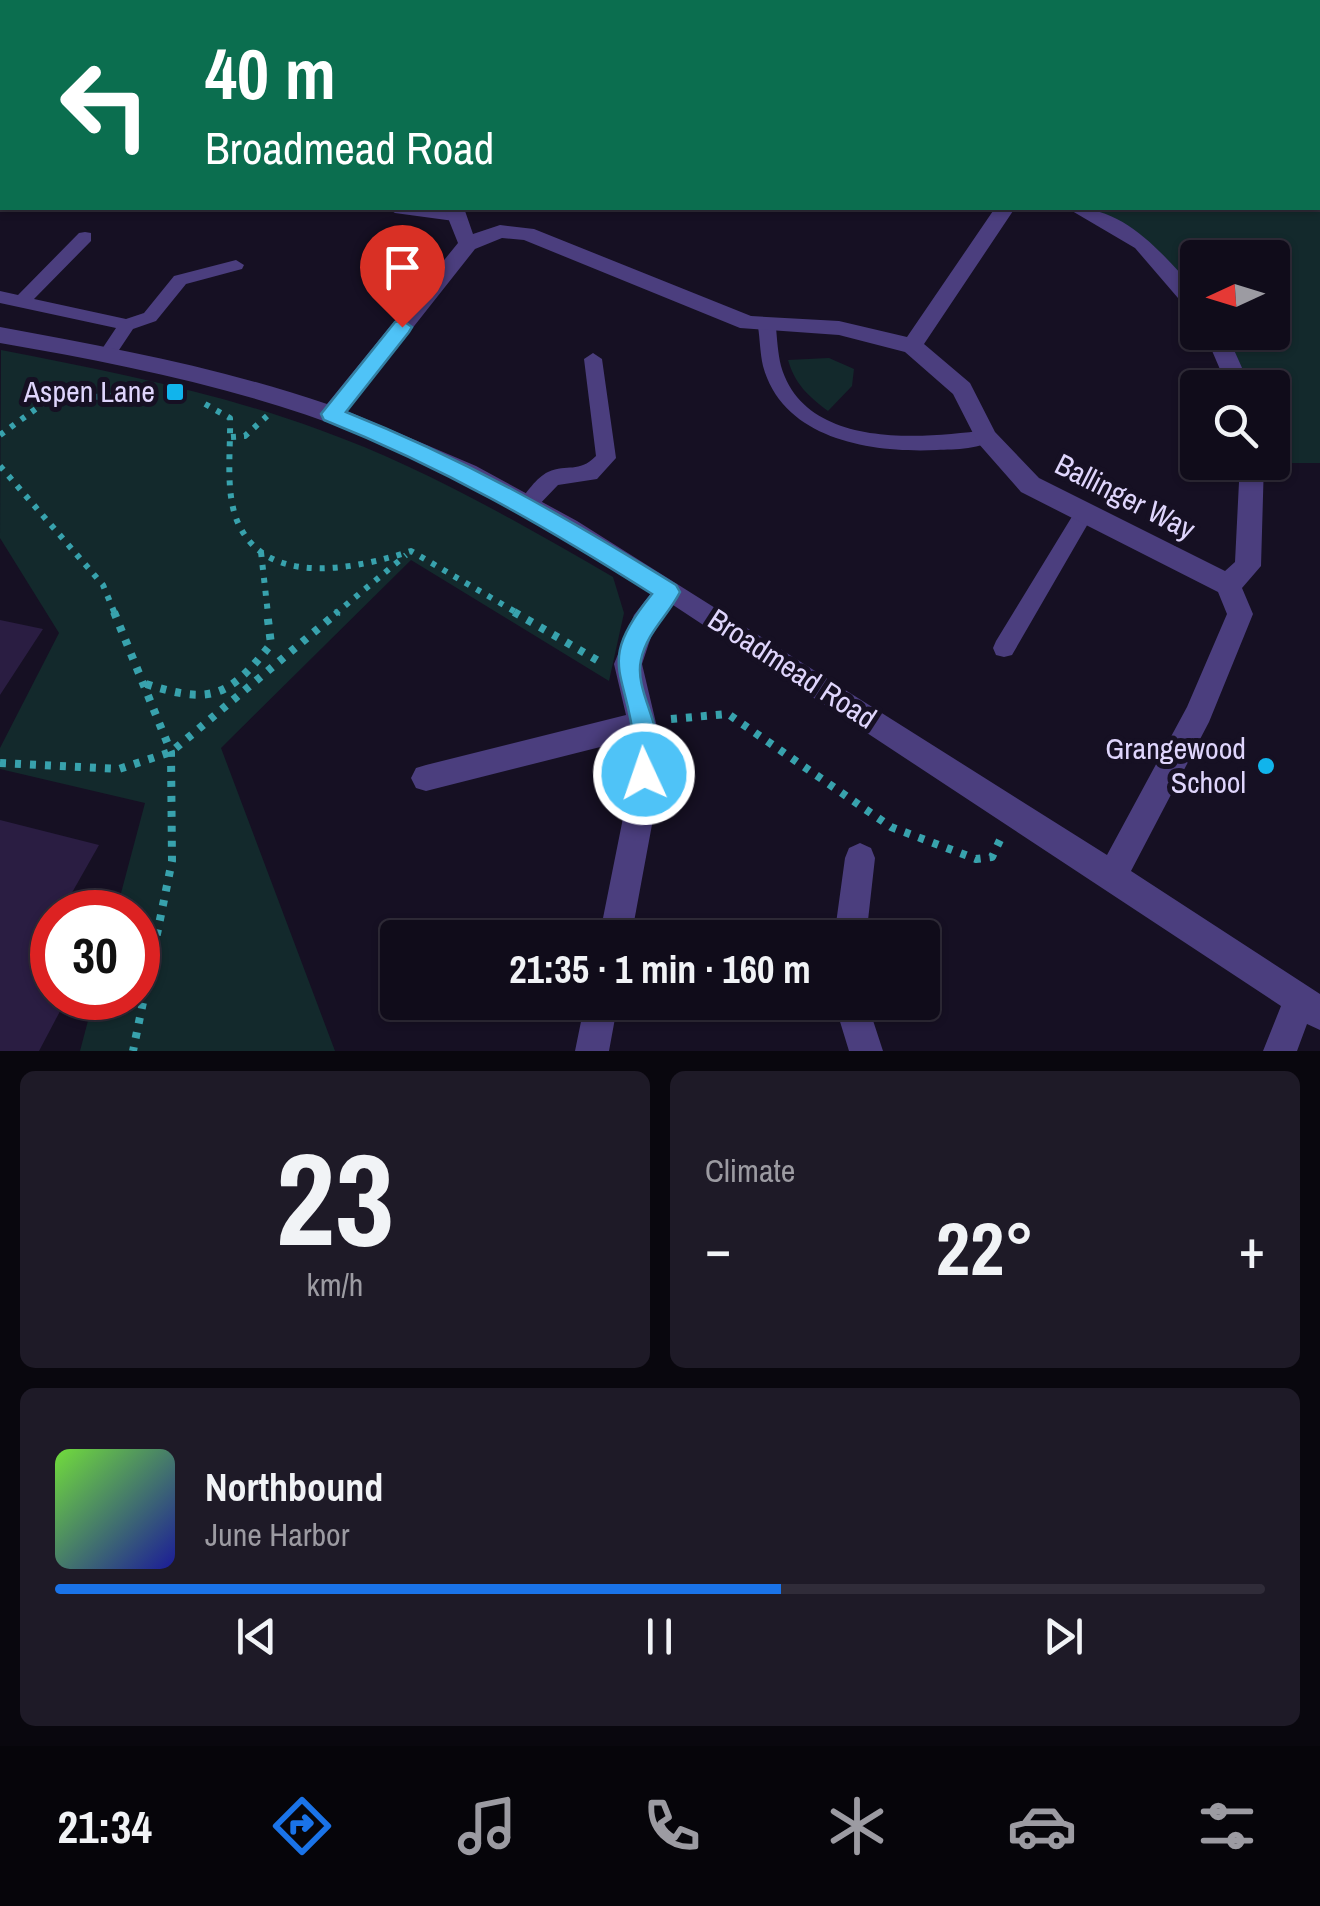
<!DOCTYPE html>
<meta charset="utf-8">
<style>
body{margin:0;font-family:"Archivo Narrow",sans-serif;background:#1e1a27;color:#f1f3f6;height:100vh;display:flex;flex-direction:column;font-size:38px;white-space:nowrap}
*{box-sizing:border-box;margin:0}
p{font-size:32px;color:#9c9ba2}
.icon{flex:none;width:55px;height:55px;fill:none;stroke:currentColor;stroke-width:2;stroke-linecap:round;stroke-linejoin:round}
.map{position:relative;height:1051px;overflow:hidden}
.panel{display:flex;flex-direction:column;gap:20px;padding:20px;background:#09070e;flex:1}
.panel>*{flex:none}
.top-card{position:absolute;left:0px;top:0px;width:1320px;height:210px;box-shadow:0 2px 8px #0004,0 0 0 2px #302c39;background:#0b6e4f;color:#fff;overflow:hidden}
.needle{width:65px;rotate:266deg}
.tools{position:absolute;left:1180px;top:240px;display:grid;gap:20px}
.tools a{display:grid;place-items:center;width:110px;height:110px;border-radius:10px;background:#100c1a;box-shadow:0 2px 8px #0004,0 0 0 2px #302c39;font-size:50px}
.speed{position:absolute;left:30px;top:890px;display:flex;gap:20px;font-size:50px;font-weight:700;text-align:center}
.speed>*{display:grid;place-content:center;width:130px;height:130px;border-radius:50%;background:#100c1a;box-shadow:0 2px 8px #0004,0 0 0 2px #302c39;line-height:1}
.speed .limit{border:15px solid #d22;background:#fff;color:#111}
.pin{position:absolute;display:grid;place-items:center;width:85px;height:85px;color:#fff;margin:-102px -42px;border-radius:50% 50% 50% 0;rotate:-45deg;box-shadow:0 0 10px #0007}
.pin .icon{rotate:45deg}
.me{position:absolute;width:110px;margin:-55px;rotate:357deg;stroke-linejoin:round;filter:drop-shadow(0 0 8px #0008)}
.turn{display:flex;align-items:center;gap:35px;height:210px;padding:0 40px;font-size:45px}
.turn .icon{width:130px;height:130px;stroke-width:2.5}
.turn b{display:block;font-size:70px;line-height:85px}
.big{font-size:75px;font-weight:700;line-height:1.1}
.panel .widget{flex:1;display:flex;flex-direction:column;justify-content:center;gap:15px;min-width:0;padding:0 35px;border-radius:15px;background:#1e1a27}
.panel .dial{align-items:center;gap:0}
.dial b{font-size:130px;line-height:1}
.song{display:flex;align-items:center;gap:30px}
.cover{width:120px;height:120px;border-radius:15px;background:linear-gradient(135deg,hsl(100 70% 55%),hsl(240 70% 35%))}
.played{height:10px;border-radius:5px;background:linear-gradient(90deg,#1a73e8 60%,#302c39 60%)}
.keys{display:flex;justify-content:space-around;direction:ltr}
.heat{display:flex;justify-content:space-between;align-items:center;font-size:55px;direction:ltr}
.panel .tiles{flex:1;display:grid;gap:20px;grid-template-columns:1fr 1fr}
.widget:last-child{grid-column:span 2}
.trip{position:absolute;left:380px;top:920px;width:560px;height:100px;border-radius:10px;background:#100c1a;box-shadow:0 2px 8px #0004,0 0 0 2px #302c39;font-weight:700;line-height:100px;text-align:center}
.tab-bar{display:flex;height:160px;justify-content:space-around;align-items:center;background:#06050a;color:#9c9ba2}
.tab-bar .icon{width:70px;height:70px}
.tab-bar .active{color:#1a73e8}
.tab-bar b{font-size:45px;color:#f1f3f6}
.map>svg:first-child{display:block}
.green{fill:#13292c}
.building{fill:#2a1d42}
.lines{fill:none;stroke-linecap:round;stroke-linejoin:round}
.path-far1{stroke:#38a2ad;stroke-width:6;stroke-dasharray:5 8;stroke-linecap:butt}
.path{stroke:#38a2ad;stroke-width:8;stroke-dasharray:6 9;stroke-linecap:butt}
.lane{fill:#4b3e7e;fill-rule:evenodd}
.street{fill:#4b3e7e;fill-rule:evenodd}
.route{fill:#4fc3f7;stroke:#337fa1;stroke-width:2.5}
.poi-dot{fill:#11b4ec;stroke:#161023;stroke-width:4}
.labels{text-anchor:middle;stroke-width:10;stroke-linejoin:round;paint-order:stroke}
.poi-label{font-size:30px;fill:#dfd5fc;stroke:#161023;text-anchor:end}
.street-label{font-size:30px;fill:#dfd5fc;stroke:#161023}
</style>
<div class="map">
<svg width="1320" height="1051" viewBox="0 0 1320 1051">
<rect width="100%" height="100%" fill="#161023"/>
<path class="green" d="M1059 0H1320V463H1260L1272 462V388L1246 387 1218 333 1272 332V258H1198L1197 300C1163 260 1122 229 1073 208H1318V2Z
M1 350C109 371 216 392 320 430 423 467 518 522 613 577L624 613 609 681 411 560 221 748 335 1051H80L94 998H138V912H116L145 803 0 769V748L59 633 0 538Z
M829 358 854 369 852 386 828 411C808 396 795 384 788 360Z"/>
<path class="building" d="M0 620 43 629 0 695Z
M0 820 99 845 61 912H52V928L32 965 52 970V998H67L39 1051H0Z"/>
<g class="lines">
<path class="path-far1" d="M205 404 230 418C231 451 224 497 240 527 271 588 359 568 411 551L519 614
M0 435 48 400 154 393
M231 437 245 436 267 416
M0 466 103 585 115 614
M261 552 268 614
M335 614 406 555"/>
<path class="path" d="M114 612 171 752 172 861 133 1051
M514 612 602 663
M146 684C211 705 229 697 271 644L267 612
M671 719 728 714 891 827 976 859 992 857 1000 840
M0 763 119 769 171 752 338 612"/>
<path class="lane" d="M387 208C409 207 444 203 462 216L454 221 395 213Z
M85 232 91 233V241L34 299 126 319 144 313 174 276 236 260 244 265 242 269 186 284 156 321 133 329 113 359 107 361 98 355 116 328 0 303V291L18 295 79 233Z
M767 321 776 327C777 339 778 354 781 366 805 449 920 439 986 430L995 437C984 450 954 449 937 450 872 453 783 440 763 366 760 353 760 339 758 327Z
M593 353 602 359 616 458 597 479 558 485 535 509H521L518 504C525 494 537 477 548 472 568 463 578 474 596 456L584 359Z
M1083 507 1090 510 1093 515 1012 655 1004 657 996 655 993 648 996 641 1076 510Z"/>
<path class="street" d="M145 0H162L163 2H147Z
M273 0H306L307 2H275Z
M883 0H899V2H883Z
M1045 0H1061V2H1045Z
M0 131 2 132V143H0Z
M444 208H464L473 234 500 225 534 229 751 316 839 321 907 337 995 208H1015L924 344 970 383 995 432 1039 478 1225 571 1235 562 1240 462H1264L1261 566 1242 588 1253 614 1209 722 1131 871 1320 994V1030L1307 1024 1297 1051H1263L1281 1006 673 605 654 628 642 664 661 744 656 803 631 938H599L626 803 632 739 426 791 416 788 411 778 416 768 426 765 626 715 614 664 634 615 652 592C558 532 461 474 356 433 241 388 121 364 0 343V327C110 347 221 368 327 404L458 243ZM502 238 524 240 740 328 839 335 905 352 953 394 978 443 1021 492 1218 592 1227 614 1187 707 1107 855 577 521 476 466 347 411 475 249Z
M1067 208C1123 204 1163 254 1198 293V314L1190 312 1135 248Z
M1204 332H1226L1251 388H1228Z
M860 843 871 848 875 858 866 938H834L845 858 849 848Z
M585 1002H618L609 1051H575Z
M834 1002H867L883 1051H849Z"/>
</g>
<path class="route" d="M402 320 412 327 409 332 346 412C465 459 568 518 676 585L680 592C668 616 647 632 641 660 633 696 674 737 654 782L644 786 635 782C629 769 635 757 634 743 627 670 595 664 652 594 543 525 444 468 324 420L321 414 395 322Z"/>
<g class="poi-dot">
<rect x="165" y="382" width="20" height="20" rx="5"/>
<circle cx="1266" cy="766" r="10"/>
</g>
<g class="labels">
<g class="poi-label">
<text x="155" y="402">Aspen Lane</text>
<text x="1246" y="759">Grangewood<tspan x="1246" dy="34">School</tspan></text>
</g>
<g class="street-label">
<text transform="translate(1125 497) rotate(27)" y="10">Ballinger Way</text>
<text transform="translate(792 669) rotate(33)" y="10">Broadmead Road</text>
</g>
</g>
</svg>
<div class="tools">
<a><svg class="needle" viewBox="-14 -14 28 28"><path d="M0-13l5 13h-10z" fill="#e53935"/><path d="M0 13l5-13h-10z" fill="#9c9ba2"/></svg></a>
<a><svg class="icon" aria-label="search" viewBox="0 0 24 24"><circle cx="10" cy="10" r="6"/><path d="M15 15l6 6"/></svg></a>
</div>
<div class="speed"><div class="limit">30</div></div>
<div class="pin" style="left:402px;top:327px;background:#d93025"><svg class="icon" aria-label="arrive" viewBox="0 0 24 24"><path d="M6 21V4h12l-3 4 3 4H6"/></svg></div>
<svg class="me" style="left:644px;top:774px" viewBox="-20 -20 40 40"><circle r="17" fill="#4fc3f7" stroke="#fff" stroke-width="3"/><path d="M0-11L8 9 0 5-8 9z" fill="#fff"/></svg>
<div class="trip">21:35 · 1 min · 160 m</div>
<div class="top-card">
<div class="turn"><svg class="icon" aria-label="left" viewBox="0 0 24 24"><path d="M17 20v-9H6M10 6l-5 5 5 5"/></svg><div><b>40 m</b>Broadmead Road</div></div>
</div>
</div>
<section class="panel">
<div class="tiles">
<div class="widget dial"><b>23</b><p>km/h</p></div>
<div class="widget"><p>Climate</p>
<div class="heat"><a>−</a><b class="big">22°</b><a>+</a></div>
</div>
<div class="widget">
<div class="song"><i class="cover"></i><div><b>Northbound</b><p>June Harbor</p></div></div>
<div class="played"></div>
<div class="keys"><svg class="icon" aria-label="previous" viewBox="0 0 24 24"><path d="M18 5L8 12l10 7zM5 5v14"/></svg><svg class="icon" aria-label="pause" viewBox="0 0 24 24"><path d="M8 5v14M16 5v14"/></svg><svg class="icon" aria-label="next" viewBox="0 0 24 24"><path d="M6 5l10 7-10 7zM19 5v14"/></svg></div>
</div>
</div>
</section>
<nav class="tab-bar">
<b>21:34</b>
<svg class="icon active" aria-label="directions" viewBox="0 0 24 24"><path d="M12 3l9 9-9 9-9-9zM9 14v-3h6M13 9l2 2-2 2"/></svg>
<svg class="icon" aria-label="music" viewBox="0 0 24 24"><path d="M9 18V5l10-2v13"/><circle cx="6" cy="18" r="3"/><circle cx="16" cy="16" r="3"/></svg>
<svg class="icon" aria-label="phone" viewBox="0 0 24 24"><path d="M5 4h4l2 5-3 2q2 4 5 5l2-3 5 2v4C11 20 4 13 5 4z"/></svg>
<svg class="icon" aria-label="climate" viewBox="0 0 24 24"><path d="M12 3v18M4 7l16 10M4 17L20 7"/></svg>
<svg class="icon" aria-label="car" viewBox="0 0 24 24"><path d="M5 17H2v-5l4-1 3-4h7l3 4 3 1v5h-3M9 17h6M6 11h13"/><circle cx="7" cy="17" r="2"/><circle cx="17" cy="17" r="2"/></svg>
<svg class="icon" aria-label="filters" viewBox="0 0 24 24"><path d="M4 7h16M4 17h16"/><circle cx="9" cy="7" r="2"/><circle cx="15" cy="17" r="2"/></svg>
</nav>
